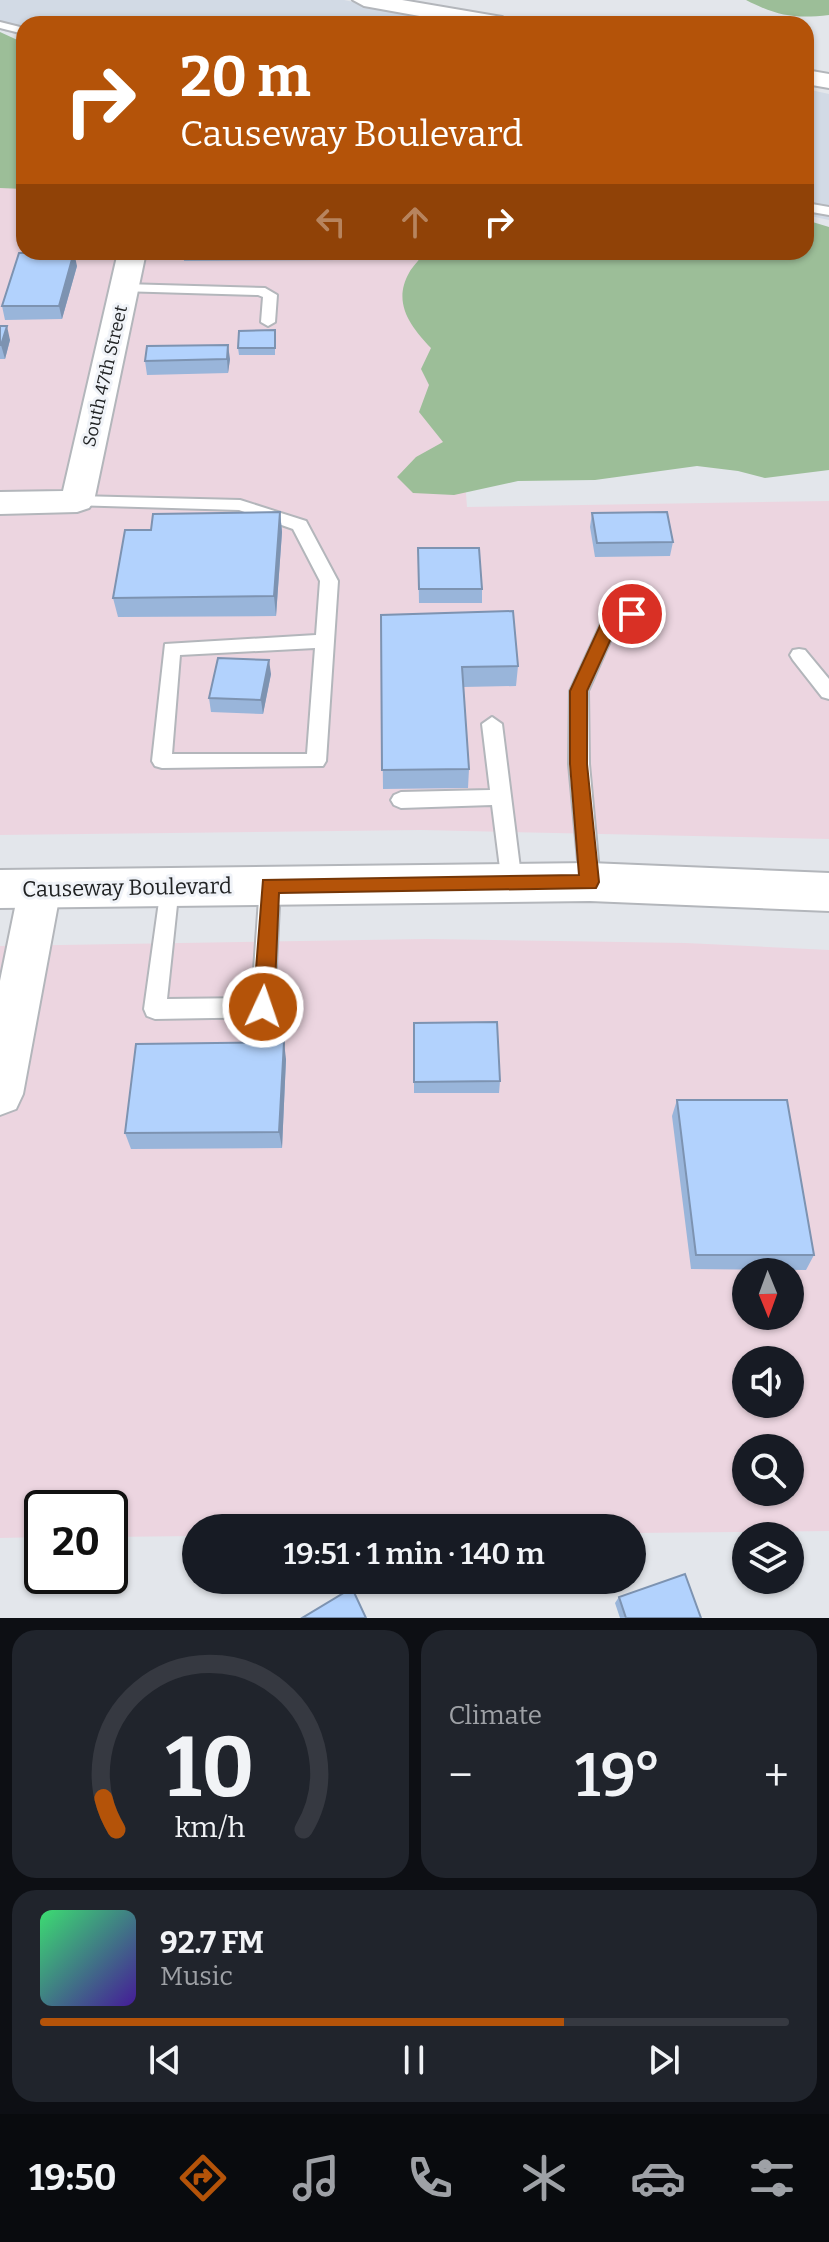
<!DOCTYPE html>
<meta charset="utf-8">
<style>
body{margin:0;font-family:Bitter,serif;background:#20242c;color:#f1f3f6;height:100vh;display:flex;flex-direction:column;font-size:30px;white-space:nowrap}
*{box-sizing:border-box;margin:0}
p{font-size:26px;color:#9ea1a6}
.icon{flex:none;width:44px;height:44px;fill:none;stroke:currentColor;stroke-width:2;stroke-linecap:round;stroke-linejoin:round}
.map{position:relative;height:1618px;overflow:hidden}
.drawer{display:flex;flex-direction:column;gap:12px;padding:12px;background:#0d0f14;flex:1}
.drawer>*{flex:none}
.hud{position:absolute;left:16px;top:16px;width:798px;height:244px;border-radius:24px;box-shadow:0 2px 6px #0004;background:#b45309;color:#fff;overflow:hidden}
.needle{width:52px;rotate:179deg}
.controls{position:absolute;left:732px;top:1258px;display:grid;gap:16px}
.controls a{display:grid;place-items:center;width:72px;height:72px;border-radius:50%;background:#171b24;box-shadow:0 2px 6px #0004;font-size:40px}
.speed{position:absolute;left:24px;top:1490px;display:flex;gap:16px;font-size:40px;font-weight:700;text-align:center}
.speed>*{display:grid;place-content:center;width:104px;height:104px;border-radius:50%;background:#171b24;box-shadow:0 2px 6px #0004;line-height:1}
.speed .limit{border:4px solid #111;border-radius:12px;background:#fff;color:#111}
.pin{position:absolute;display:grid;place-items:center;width:68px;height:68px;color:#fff;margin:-34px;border:4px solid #fff;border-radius:50%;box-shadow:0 2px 8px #0007}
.me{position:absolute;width:88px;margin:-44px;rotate:3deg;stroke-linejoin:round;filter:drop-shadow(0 0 6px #0008)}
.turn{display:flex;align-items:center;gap:28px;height:168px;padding:0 32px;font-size:36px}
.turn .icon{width:104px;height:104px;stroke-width:2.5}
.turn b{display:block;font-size:56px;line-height:68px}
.lanes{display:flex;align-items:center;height:76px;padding:0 32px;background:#0003;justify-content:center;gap:40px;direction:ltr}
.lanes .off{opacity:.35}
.big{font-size:60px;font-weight:600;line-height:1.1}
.drawer .card{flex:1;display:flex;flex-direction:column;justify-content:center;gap:12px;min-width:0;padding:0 28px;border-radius:24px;background:#20242c}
.drawer .dial{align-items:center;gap:0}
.dial svg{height:208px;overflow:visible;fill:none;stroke:#363941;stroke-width:7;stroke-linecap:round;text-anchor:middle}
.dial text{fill:#f1f3f6;stroke:none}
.song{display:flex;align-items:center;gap:24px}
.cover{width:96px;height:96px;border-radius:12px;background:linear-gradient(135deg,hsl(140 70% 55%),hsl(260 70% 35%))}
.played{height:8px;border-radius:4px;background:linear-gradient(90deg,#b45309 70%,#363941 70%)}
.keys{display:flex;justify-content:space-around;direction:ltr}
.heat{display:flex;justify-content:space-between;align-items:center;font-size:44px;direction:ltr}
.drawer .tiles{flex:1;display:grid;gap:12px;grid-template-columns:1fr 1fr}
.card:last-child{grid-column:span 2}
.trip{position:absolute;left:182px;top:1514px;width:464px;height:80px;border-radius:40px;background:#171b24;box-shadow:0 2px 6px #0004;font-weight:600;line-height:80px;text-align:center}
.tab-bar{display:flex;height:128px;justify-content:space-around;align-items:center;background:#090b0e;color:#9ea1a6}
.tab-bar .icon{width:56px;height:56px}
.tab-bar .active{color:#b45309}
.tab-bar b{font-size:36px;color:#f1f3f6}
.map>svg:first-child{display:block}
.industrial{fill:#ecd5e0;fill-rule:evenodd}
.built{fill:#d2dae5}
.green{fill:#9cbe98}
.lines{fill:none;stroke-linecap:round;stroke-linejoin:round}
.lane-casing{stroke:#b3b6bb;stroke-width:4}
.street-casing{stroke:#b3b6bb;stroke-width:4}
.primary-casing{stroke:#b3b6bb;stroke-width:4}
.lane{fill:#fff;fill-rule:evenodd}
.street{fill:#fff;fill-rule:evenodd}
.primary{fill:#fff;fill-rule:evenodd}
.wall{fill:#99b5da}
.shaded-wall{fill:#7d93b1}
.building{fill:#b2d2fd;stroke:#7d93b1;stroke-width:2}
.route{fill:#b45309;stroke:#753606;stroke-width:2}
.labels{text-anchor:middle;stroke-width:6;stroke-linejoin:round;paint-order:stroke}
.far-street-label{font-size:18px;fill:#1f2122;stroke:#f0f3f8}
.street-label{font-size:22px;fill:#1f2122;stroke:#f0f3f8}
</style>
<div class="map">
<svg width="829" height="1618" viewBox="0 0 829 1618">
<rect width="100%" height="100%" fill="#e3e6eb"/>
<path class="industrial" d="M0 176H24V252H448L467 507 829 501V839L421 830 0 835Z
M427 939 686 943 829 950V1531L632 1533V1528H196V1536L110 1537V1508H42V1537L0 1538V946ZM746 1272H790V1316H746ZM746 1360H790V1404H746ZM746 1448H790V1492H746Z"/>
<path class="built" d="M0 0H344L462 24H24V36L0 30Z
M806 89 829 94V220L806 215Z"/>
<path class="green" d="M746 0H829V15C795 19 777 16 746 0Z
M0 32 24 43V189L0 188Z
M806 220 829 227V470L765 478 738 471 697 466 595 480 518 481 454 495 413 493 397 477 416 457 443 442 419 412 429 385 421 369 431 348C411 327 392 303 409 273 413 265 421 260 423 252H806Z"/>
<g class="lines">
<g class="lane-casing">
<path id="lane" d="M0 22 24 28V34L0 28Z
M806 203 829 207V215L806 211Z
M124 284 265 288 277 295 275 322 268 326 261 322 263 297 258 295 119 291 117 288Z
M77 496 240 500 306 521 338 581 326 761 323 766 162 768 155 766 152 761 165 644 316 635 320 581 293 529 239 510 71 505 69 501ZM315 648 307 754H172L180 655Z
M654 602 663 608 660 612 618 623 588 691 589 764 600 882 597 888 590 890 583 888 580 882 569 764 570 691 605 615Z
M799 649 805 650 829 679V699L822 697 793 660 790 655 793 650Z
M492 717 502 724 522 884 519 890 512 892 505 890 502 884 492 805 401 808 394 805 391 800 394 795 401 792 490 790 482 724Z
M270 877 277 879 280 885 274 1007 271 1014 263 1017 155 1019 147 1016 144 1009 162 880 169 878 176 880 179 886 167 999 252 998 260 885 263 879Z"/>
</g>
<g class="street-casing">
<path id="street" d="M353 0H402L502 17 513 24H464L364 6Z
M806 70 829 74V88L806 84Z
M118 252H146L94 501 89 508 77 512 0 514V492L63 491Z
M40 871 55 876 61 888 23 1094 16 1109 0 1115V981L19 888 25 876Z"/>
</g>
<g class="primary-casing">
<path id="primary" d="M590 863 829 873V911L590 901 0 908V870Z"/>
</g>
<use href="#lane" class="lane"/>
<use href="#street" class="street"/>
<use href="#primary" class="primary"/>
</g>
<path class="wall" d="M183 252H338V260L184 261Z
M77 266 62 319 5 320 2 306Z
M0 326 10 340 5 359H0Z
M275 330V355H239L238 348Z
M230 359 228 373 147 375 145 361Z
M280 512 282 532 276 616 118 617 113 598 151 530Z
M592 513 673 542 670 556 595 557 590 527Z
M418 548 482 589V603H419Z
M381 615 518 666 516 686 463 687 469 769 468 788 383 789Z
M271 674 263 714 211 712 209 698Z
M414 1023 500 1081 499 1093H414Z
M286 1059 282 1148 131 1149 125 1133Z
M677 1100 814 1255 806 1270 691 1269 672 1116Z
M619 1597 701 1618H620L615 1603Z"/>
<path class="shaded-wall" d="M74 252 77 266 62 319 59 306Z
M7 326 10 340 5 359 1 345Z
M228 345 230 359 228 373 227 359Z
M280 512 282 532 276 616 274 596Z
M269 660 271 674 263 714 261 700Z
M284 1042 286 1059 282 1148 279 1132Z"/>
<path class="building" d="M74 252 59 306H2L19 253Z
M0 326H7L1 345H0Z
M275 330V348H238L239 331Z
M228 345 227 359 145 361 147 346Z
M280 512 274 596 113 598 125 530H151L153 514Z
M667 512 673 542 597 543 592 513Z
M418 548H479L482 589H419Z
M513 611 518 666 462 667 469 769 382 770 381 615Z
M218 658 269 660 261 700 209 698Z
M497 1022 500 1081 414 1082V1023Z
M284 1042 279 1132 125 1133 136 1044Z
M677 1100H787L814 1255H696Z
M685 1574 701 1618H626L619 1597Z
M352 1588 366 1618H302Z"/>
<path class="route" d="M632 608 640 614 638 618 618 623 587 691V764L599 882 596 888 279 893 274 1007 271 1013 263 1016 256 1013 253 1007 263 880 579 875 570 764V691L605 615Z"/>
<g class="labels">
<g class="far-street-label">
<text transform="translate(105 376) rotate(-77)" y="6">South 47th Street</text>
</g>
<g class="street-label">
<text transform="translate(127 887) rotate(-1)" y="8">Causeway Boulevard</text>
</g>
</g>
</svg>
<div class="controls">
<a><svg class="needle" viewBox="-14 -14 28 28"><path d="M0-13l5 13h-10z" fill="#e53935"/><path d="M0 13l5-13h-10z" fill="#9ea1a6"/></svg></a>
<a><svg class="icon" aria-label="sound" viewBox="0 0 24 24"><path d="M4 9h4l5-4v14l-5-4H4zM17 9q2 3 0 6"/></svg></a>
<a><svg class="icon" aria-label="search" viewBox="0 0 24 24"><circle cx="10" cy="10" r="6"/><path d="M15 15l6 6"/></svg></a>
<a><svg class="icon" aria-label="layers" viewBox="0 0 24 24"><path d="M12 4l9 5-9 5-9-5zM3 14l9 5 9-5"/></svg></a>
</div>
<div class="speed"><div class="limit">20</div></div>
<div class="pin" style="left:632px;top:614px;background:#d93025"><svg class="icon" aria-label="arrive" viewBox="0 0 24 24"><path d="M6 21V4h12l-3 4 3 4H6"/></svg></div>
<svg class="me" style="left:263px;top:1007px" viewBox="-20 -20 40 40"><circle r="17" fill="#b45309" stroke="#fff" stroke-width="3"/><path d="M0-11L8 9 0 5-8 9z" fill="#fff"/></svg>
<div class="trip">19:51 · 1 min · 140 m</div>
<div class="hud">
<div class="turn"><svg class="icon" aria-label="right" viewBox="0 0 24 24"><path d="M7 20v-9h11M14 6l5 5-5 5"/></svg><div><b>20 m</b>Causeway Boulevard</div></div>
<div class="lanes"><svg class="icon off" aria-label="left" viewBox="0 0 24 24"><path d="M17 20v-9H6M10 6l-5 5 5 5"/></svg><svg class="icon off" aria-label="ahead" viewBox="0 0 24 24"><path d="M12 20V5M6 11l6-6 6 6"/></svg><svg class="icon" aria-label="right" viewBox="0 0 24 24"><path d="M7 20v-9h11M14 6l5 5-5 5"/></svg></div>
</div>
</div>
<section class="drawer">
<div class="tiles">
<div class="card dial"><svg viewBox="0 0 100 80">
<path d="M14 69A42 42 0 1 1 86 69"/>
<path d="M14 69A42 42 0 0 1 9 57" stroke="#b45309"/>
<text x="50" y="56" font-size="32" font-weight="700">10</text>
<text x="50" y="72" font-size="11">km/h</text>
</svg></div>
<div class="card"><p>Climate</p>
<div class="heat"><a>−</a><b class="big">19°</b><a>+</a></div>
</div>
<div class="card">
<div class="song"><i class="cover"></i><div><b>92.7 FM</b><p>Music</p></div></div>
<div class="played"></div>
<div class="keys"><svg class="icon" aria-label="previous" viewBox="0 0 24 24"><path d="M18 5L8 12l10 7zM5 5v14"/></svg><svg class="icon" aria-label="pause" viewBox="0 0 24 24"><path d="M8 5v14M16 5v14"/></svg><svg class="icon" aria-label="next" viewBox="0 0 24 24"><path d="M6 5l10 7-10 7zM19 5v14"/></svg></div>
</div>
</div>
</section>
<nav class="tab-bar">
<b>19:50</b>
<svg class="icon active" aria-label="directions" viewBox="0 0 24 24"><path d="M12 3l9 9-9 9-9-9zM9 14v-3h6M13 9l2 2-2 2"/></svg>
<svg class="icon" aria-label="music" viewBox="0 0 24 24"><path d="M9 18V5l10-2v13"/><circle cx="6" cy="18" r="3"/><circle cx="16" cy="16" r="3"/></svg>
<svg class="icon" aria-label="phone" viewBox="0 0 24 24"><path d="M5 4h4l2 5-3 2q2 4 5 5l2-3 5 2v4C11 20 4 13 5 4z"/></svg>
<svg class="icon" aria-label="climate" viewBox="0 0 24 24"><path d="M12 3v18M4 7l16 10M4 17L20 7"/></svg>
<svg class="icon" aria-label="car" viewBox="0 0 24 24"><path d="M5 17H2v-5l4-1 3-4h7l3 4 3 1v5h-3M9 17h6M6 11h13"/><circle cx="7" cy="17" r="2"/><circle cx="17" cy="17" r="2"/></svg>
<svg class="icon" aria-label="filters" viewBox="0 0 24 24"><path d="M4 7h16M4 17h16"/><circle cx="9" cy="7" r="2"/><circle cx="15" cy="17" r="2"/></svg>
</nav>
